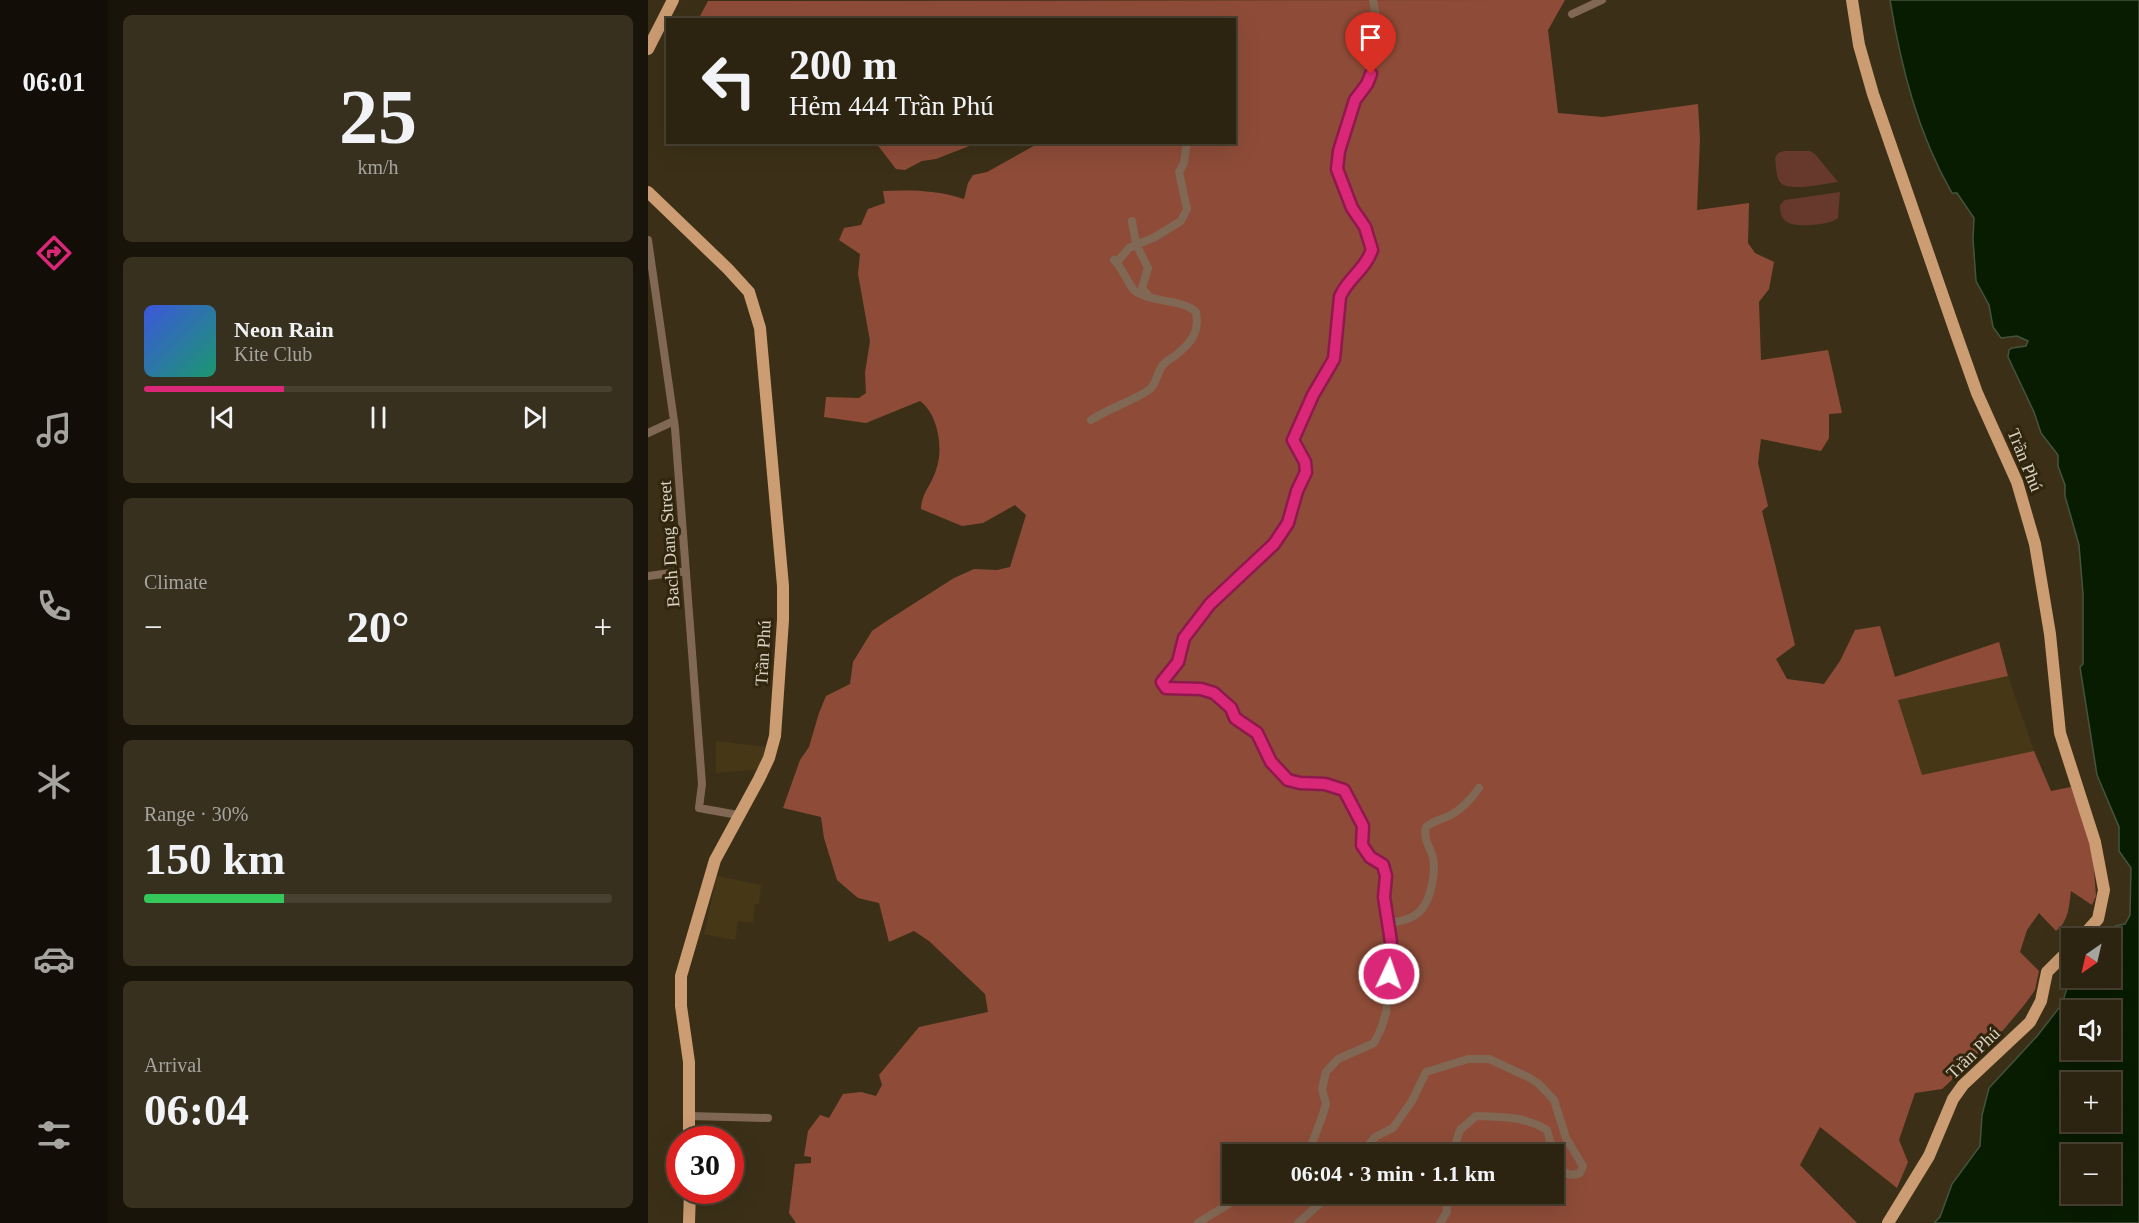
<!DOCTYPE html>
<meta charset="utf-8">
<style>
body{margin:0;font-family:Georgia,serif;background:#38301f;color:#f1f3f6;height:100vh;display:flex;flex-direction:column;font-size:22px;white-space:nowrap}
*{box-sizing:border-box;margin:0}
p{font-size:20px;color:#a6a49f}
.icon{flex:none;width:33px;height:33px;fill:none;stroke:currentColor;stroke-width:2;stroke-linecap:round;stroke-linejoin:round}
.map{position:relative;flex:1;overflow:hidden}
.details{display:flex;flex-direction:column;gap:15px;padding:15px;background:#181409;width:540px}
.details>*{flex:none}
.banner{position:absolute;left:18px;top:18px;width:570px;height:126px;border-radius:0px;box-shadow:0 6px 24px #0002,0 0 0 2px #484131;background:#2c2411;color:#f1f3f6;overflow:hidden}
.needle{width:39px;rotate:214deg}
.buttons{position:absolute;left:1413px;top:928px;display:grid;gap:12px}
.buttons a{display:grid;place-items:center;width:60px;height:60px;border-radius:0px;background:#2c2411;box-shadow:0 6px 24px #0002,0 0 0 2px #484131;font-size:30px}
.speed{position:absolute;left:18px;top:1126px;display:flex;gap:12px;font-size:30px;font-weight:700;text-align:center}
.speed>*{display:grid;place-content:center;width:78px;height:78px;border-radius:50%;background:#2c2411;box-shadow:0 6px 24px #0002,0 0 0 2px #484131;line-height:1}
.speed .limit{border:9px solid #d22;background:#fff;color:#111}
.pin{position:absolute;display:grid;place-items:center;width:51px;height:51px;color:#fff;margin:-62px -26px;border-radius:50% 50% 50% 0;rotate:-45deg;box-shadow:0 0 6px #0007}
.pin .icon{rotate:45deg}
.me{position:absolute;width:66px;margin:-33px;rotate:3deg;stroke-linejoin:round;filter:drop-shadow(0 0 4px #0008)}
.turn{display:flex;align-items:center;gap:21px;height:126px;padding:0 24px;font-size:27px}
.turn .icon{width:78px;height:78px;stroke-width:2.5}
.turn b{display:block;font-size:42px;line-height:51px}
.big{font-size:45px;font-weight:600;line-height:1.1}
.details .widget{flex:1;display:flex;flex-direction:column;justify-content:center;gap:9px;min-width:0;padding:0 21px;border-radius:9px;background:#38301f}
.details .dial{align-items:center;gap:0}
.dial b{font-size:78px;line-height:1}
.song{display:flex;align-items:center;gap:18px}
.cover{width:72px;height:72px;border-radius:9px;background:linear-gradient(135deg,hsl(230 70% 55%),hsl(160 70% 35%))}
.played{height:6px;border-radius:3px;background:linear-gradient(90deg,#db2777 30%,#484131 30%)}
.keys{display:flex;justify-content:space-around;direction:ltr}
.heat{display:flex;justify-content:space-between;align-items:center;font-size:33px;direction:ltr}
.charge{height:9px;border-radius:4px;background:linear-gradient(90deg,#34c759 30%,#484131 0)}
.trip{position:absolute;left:574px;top:1144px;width:342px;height:60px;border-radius:0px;background:#2c2411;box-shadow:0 6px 24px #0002,0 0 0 2px #484131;font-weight:600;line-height:60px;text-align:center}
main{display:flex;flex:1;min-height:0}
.menu{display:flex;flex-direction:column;width:108px;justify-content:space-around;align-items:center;background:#120e07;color:#a6a49f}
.menu .icon{width:42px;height:42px}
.menu .active{color:#db2777}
.menu b{font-size:27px;color:#f1f3f6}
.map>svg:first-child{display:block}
.built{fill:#463817}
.green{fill:#66392c}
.forest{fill:#8e4c38;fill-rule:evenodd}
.water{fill:#081c02;stroke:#46533c;stroke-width:1.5;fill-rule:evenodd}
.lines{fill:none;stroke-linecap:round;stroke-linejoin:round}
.minor{stroke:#806854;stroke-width:8}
.primary{stroke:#cc9c72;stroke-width:12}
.route-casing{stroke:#8e194d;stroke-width:15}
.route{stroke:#db2777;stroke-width:10}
.labels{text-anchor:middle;stroke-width:6;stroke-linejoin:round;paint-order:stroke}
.street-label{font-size:18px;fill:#d8d2c3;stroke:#31260d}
</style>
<main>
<nav class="menu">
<b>06:01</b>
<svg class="icon active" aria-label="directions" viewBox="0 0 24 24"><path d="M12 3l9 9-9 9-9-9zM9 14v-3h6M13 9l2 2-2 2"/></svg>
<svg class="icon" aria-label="music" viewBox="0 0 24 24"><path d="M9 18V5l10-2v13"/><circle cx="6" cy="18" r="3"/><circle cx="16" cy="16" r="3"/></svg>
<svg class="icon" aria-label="phone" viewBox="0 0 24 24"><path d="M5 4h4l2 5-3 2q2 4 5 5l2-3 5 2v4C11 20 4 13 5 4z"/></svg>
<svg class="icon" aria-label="climate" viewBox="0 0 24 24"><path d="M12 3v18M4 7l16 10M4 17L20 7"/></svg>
<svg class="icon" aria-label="car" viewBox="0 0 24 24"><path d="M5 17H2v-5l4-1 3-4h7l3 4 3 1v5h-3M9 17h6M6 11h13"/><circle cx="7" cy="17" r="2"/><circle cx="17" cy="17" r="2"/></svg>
<svg class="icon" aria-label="filters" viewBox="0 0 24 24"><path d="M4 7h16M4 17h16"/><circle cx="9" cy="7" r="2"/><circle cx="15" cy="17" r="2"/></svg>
</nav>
<section class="details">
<div class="widget dial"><b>25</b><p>km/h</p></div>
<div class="widget">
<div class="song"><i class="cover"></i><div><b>Neon Rain</b><p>Kite Club</p></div></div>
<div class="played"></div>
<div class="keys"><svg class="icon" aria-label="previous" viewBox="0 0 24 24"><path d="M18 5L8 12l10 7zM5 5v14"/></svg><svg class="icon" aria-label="pause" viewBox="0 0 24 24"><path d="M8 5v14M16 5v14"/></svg><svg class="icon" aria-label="next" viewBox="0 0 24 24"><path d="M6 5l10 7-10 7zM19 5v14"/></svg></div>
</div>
<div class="widget"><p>Climate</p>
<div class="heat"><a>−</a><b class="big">20°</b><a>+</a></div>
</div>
<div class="widget"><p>Range · 30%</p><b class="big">150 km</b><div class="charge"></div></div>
<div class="widget"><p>Arrival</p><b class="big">06:04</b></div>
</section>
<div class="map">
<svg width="1491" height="1223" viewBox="0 0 1491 1223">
<rect width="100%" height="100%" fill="#3b3017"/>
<path class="built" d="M1360 676 1386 751 1274 776 1250 700Z
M68 741 118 747 112 769 68 773Z
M69 876 113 885 111 904H107L105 923 90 921 87 940 56 934Z"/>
<path class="green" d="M1136 151H1162L1167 154 1190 182C1178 183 1140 193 1132 182 1128 177 1128 165 1127 158L1130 153Z
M1192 192 1190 218C1183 225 1148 228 1139 222 1133 218 1132 212 1132 205L1137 200Z"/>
<path class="forest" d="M917 0 900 30 910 113 955 117 1050 104 1052 139 1049 210 1101 203 1100 243 1107 253 1126 262 1121 289 1111 302 1113 360 1180 350 1194 413 1181 414V438L1173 451 1113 439 1110 463 1120 506 1114 511 1147 645 1128 659 1139 679 1176 684 1192 661 1207 630 1232 626 1247 677 1351 642 1360 676 1250 700 1274 775 1386 751 1403 791 1423 787 1444 844 1448 896 1444 905 1423 891C1421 906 1421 921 1408 931L1391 913 1379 930 1372 952 1391 971 1387 990 1377 1004 1346 1041 1294 1089 1267 1093 1251 1140 1260 1162 1249 1188 1172 1127 1152 1165 1209 1223H148L141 1213 147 1164 163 1163V1157L156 1156 160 1131 172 1115 181 1118 195 1094 213 1092 228 1096 234 1085 231 1075 271 1027 340 1012 337 994 281 941 266 931 241 942 231 903 210 898 189 880 176 838 173 817 135 808 152 760 161 747 171 713 178 696 202 684 205 662 224 631 237 622 306 578 326 569 349 570 362 567 378 515 367 505 335 523 314 526 273 509C274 492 283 486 288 470 296 449 290 414 272 401L218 423 176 417 178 397 211 398 218 393 217 373 222 341 210 274 212 254 191 240 196 228 213 225 220 209 237 203 235 191C263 190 289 190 316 199L320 183 325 175 339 172 391 143 492 142 495 144 496 142H586V20H382L377 16 359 20H50L60 1ZM585 1155H906V1194H585Z
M228 143H329L288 159 274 161 257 170 248 169Z"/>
<path class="water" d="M1242 0H1491V1223H1286L1292 1217 1304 1184 1332 1146 1334 1115 1341 1088 1390 1035 1414 1004 1423 976 1424 978H1462V939H1456L1467 926 1477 924 1482 915 1483 868 1471 851V827L1449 775 1432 667 1435 664V594L1431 545 1417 496V485L1410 466V455L1393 433 1386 412 1360 357 1361 350 1364 348 1378 346 1380 341 1369 336 1353 338 1345 327 1341 305 1328 281 1325 239 1326 218 1309 193H1304C1270 134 1253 67 1242 0ZM1424 1011H1462V1050H1424ZM1424 1083H1462V1122H1424ZM1424 1155H1462V1194H1424Z"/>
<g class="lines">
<path class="minor" d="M924 14 954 0
M484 221 488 244 500 268 494 288 500 295
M0 240 27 428 54 784 51 808 90 815
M469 262 481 248 507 237 533 221 539 209 531 172 536 163 539 142
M443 420C461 408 483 402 501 390 509 384 508 375 514 366 518 361 523 359 528 355 543 343 552 332 548 312 535 299 504 303 487 291 480 285 475 268 466 260
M0 433 26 421
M0 576 38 571
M740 923C751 922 766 919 774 909 783 897 788 873 785 858 782 845 775 841 778 827 786 820 795 819 803 815 815 808 824 798 831 788
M41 1116 120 1118
M646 1155 663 1146 674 1117 678 1104 674 1089 678 1072 690 1059 726 1043 733 1029 738 1013 743 942 736 897 738 877 735 865 722 857 714 845 715 826 696 790 677 784 652 783 640 780 623 762 609 733 587 718 583 708 578 702 566 693 553 689 518 688 514 682 530 662 536 638 562 604 626 544 640 523 649 491 658 472 657 462 645 440 665 395 686 359 692 297C699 279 717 270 724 250L717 227 704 208 689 169 691 151 707 100 719 84 723 74 716 44 728 17 725 0
M712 1155 727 1137 745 1128 764 1101 778 1072 820 1059H841L880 1077 891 1084 906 1100 918 1138 935 1166 932 1173C919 1179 908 1168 906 1156
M804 1155 812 1130 828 1116C853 1117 877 1116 899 1130L906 1155
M550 1223C564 1213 581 1206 594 1194
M650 1223 683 1194
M792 1223 799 1212 798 1194"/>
<path class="primary" d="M1204 0 1211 45 1225 94 1306 328 1329 393 1369 482 1387 544 1402 634 1412 733 1447 842 1456 890 1450 919 1432 939
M0 49 25 0
M0 192 80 269 101 292 112 328 135 586V620L127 736 121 758 111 779 67 860 33 976V1006L41 1062V1140
M41 1223 42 1191
M1240 1223 1281 1156 1305 1099 1315 1085 1382 1022 1393 1001 1399 972 1424 947"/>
</g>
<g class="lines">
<g class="route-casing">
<path id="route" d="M723 74 719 84 707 100 691 151 689 169 704 208 717 227 724 250C717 270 699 279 692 297L686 359 665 395 645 440 657 462 658 472 649 491 640 523 626 544 562 604 536 638 530 662 514 682 518 688 553 689 566 693 583 708 587 718 609 733 623 762 640 780 652 783 677 784 696 790 715 826 714 845 722 857 735 865 738 876 736 897 743 942 741 974"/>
</g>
<use href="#route" class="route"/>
</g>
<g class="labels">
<g class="street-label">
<text transform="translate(1377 460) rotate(68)" y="6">Trần Phú</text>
<text transform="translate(21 544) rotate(-94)" y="6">Bach Dang Street</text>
<text transform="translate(115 653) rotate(-87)" y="6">Trần Phú</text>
<text transform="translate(1325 1053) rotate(-44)" y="6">Trần Phú</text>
</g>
</g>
</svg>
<div class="buttons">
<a><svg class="needle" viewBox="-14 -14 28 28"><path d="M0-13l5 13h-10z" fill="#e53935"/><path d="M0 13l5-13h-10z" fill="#a6a49f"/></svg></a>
<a><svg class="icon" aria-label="sound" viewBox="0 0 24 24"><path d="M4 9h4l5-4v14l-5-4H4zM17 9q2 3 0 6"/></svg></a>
<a>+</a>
<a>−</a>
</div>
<div class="speed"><div class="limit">30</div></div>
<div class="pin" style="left:723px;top:74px;background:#d93025"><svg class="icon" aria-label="arrive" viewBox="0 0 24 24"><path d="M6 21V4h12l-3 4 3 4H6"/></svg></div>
<svg class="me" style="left:741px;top:974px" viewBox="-20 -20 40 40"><circle r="17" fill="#db2777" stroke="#fff" stroke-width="3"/><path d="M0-11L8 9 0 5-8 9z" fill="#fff"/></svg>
<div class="trip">06:04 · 3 min · 1.1 km</div>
<div class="banner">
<div class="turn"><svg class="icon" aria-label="left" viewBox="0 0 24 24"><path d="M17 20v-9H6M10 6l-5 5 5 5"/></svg><div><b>200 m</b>Hẻm 444 Trần Phú</div></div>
</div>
</div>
</main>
